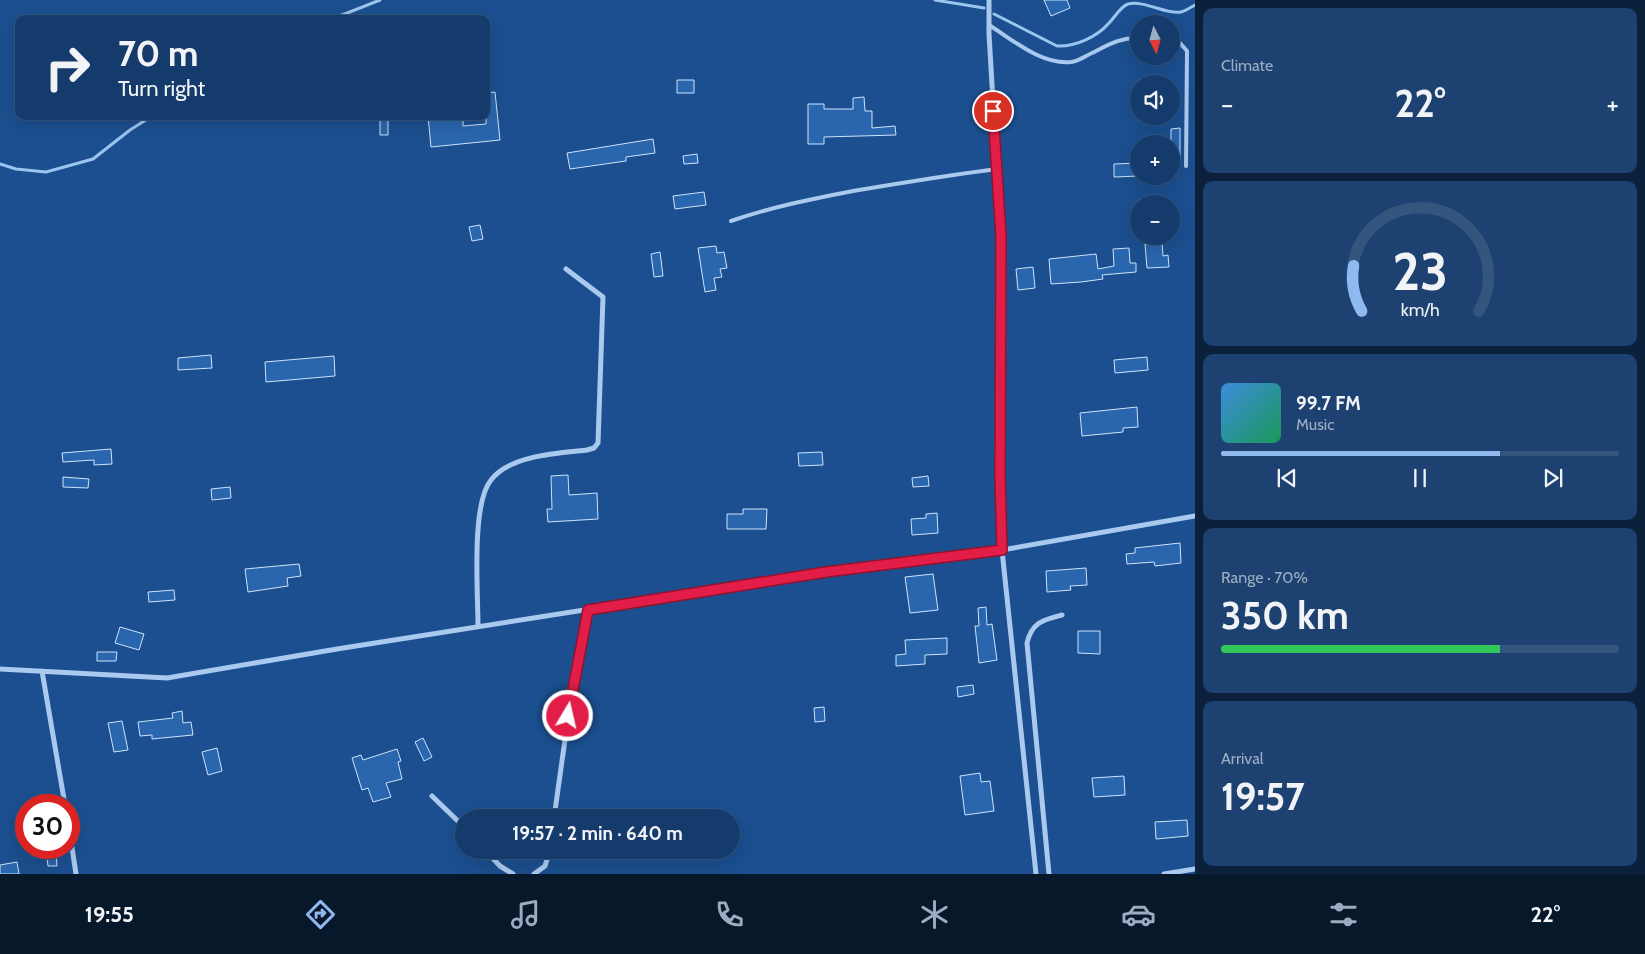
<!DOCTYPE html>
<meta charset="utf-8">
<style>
body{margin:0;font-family:Cabin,sans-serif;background:#1d4271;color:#f1f3f6;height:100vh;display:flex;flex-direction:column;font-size:19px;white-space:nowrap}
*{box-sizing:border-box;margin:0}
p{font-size:16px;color:#9dadc1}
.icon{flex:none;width:28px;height:28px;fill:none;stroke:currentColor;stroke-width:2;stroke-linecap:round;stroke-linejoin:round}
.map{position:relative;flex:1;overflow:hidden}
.details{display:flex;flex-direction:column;gap:8px;padding:8px;background:#0b203b;width:450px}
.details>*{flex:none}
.banner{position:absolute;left:15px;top:15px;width:475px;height:105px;border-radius:10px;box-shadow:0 5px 20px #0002,0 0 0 1px #33557e;background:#143b6b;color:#f1f3f6;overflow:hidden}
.needle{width:32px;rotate:174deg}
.tools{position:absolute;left:1130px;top:15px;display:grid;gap:10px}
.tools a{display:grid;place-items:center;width:50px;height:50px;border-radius:50%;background:#143b6b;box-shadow:0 5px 20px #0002,0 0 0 1px #33557e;font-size:25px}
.speed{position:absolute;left:15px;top:794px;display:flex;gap:10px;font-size:25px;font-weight:700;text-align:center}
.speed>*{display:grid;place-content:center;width:65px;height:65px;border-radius:50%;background:#143b6b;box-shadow:0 5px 20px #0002,0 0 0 1px #33557e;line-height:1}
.speed .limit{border:8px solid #d22;background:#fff;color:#111}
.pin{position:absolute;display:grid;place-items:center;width:42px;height:42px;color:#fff;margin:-21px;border:2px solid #fff;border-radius:50%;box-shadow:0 1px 5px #0007}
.me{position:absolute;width:55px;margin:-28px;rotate:9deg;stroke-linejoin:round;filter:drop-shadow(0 0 4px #0008)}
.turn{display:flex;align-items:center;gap:18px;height:105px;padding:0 20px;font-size:22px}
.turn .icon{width:65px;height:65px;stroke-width:2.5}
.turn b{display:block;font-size:35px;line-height:42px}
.big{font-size:38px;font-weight:800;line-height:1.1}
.details .widget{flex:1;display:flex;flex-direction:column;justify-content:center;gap:8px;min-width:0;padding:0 18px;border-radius:10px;background:#1d4271}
.details .dial{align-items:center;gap:0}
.dial svg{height:130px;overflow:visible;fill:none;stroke:#33557e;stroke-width:7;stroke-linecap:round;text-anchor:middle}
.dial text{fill:#f1f3f6;stroke:none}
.song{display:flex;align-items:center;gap:15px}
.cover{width:60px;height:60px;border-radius:8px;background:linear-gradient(135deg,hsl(210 70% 55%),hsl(150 70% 35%))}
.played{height:5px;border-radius:2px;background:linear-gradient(90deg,#90b9f0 70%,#33557e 70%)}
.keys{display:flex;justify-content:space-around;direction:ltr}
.heat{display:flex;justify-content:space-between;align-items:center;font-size:28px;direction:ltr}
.charge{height:8px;border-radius:4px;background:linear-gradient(90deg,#34c759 70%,#33557e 0)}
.trip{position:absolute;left:455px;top:809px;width:285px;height:50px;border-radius:25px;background:#143b6b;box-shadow:0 5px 20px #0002,0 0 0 1px #33557e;font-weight:800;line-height:50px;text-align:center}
.tabs{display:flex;height:80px;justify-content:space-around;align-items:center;background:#08182b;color:#9dadc1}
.tabs .icon{width:35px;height:35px}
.tabs .selected{color:#90b9f0}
.tabs b{font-size:22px;color:#f1f3f6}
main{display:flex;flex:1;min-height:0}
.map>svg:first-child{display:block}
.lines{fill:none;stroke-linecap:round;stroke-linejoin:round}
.stream{stroke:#9cc4f0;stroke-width:3}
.building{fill:#2a66ad;stroke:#cfe3fa}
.service{stroke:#a9c9ee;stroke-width:4}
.minor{stroke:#a9c9ee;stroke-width:5}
.route-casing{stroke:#92132f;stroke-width:12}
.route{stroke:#e11d48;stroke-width:9}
</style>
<main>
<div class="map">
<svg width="1195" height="874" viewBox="0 0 1195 874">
<rect width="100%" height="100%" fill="#1b4f8f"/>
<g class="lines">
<path class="stream" d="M935 0 984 8
M994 14 1057 46C1075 47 1097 37 1109 23 1115 17 1120 7 1128 4 1145 0 1166 15 1181 12 1186 11 1191 7 1195 5
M332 19 380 0
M0 164 16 169 46 172 93 159 130 130 152 116"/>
</g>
<path class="building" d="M1044 0H1067L1070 8 1051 16Z
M677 80H694V93H677Z
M495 92 500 140 431 147 428 116H463V126L486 124V93Z
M864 97 865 111H872V128L895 126 896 135 824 137V144H808V104H824V109H853V98Z
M380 117H388V135H380Z
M1180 128V159H1171V129Z
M653 139 655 153 626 157V161L570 169 567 153Z
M697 154 698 163 684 164 683 156Z
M1139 163V176L1114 177V164Z
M704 192 706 205 675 209 673 196Z
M480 225 483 239 472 241 469 227Z
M1162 243 1163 256 1168 255 1169 267 1147 268 1145 244Z
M716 246 717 253 724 252 727 268 720 269 722 277 714 278 716 290 705 292 698 248Z
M1129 248 1130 263H1136V272L1102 275 1103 279 1081 282 1051 284 1049 259 1096 254 1098 269 1114 266 1113 249Z
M660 252 663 276 654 277 651 254Z
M1033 267 1035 288 1018 290 1016 269Z
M211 355 212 368 178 370V358Z
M334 356 335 376 266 382 265 362Z
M1147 357 1148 370 1115 373 1114 360Z
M1137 407 1138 427 1123 428V432L1082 436 1080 413Z
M111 449 112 464 94 465V460L63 462 62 453Z
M822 452 823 465 799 466 798 453Z
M568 475 569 495 597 493 598 519 548 522 547 509H552L551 476Z
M928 476 929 486 913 487 912 478Z
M63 477 89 479 88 488 63 487Z
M230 487 231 498 212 500 211 489Z
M743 509H767L766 529H727V514H743Z
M937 513 938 533 912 535 911 519 926 518V514Z
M1180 543 1181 563 1155 566 1154 562 1127 564 1126 554 1135 553V548Z
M299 564 301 576 287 578 288 586 248 592 245 569Z
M1086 568 1087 585 1070 586 1071 590 1047 592 1046 571Z
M933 574 938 610 910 613 905 577Z
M174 590 175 600 149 602 148 592Z
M986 607 987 625 992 624 997 660 979 663 975 626H979L978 608Z
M120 627 144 634 139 650 115 643Z
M1078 631H1100V654L1078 653Z
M947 638V654L925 655V664L896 666V655L906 654 905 640Z
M97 652H117L116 661H97Z
M973 685 974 694 958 697 957 687Z
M824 707 825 721 815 722 814 708Z
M182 711 183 723 191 722 193 735 152 739V735L140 736 138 722 173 718 172 713Z
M122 721 128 750 114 752 108 723Z
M423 738 432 757 424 761 415 742Z
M217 748 222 771 208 775 202 752Z
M397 749 401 761 398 762 402 779 386 783 391 797 373 802 368 788 362 790 352 758 361 755 363 760Z
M980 773 981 782 990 781 994 811 965 815 960 776Z
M1124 776 1125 795 1094 797 1092 778Z
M1187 820 1188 836 1156 839 1155 822Z
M46 848H56L57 866H48Z
M17 862 19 874H0V865Z"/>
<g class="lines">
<path class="service" d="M989 25C1013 40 1041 65 1071 62 1079 61 1085 56 1092 53 1108 45 1121 37 1139 38
M1171 42 1180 43 1187 51 1186 166
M731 221C771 207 812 199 853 191 901 183 949 175 997 169"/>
<path class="minor" d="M989 0V34L1001 236 1000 477 1002 550 1036 874
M478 626C478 593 471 504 491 480 510 455 559 453 587 450L594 448 598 443 603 297 566 269
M0 669 167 678 337 649 825 572 1002 550 1195 516
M42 671 65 805
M432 796 464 827
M554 818 571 697 587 610
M69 828 76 874
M485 850 500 866 513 874
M534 874 545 866 550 850
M1049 874 1027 643C1032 622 1043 620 1062 615
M1164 874 1195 869"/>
</g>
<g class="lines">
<g class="route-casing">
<path id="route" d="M568 716 588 610 826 572 1002 550 1000 477 1001 236 993 111"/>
</g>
<use href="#route" class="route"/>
</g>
</svg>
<div class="tools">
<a><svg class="needle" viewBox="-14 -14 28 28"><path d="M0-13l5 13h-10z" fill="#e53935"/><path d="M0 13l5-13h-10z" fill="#9dadc1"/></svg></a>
<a><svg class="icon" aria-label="sound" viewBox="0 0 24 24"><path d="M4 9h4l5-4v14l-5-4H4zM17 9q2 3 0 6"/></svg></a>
<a>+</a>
<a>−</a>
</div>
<div class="speed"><div class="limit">30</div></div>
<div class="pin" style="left:993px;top:111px;background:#d93025"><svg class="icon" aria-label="arrive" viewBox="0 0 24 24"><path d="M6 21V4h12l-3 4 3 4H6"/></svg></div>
<svg class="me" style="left:568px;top:716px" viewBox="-20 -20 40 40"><circle r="17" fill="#e11d48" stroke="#fff" stroke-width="3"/><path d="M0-11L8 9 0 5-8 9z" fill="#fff"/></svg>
<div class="trip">19:57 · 2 min · 640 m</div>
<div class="banner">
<div class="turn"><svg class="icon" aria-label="right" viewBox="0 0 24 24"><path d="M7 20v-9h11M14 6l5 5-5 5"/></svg><div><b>70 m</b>Turn right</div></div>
</div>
</div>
<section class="details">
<div class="widget"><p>Climate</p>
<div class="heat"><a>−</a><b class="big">22°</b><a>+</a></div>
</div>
<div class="widget dial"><svg viewBox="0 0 100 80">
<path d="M14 69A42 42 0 1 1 86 69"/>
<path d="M14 69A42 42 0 0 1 9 41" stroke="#90b9f0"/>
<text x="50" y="56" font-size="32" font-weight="700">23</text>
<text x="50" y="72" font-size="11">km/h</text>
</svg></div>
<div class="widget">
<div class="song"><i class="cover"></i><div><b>99.7 FM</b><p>Music</p></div></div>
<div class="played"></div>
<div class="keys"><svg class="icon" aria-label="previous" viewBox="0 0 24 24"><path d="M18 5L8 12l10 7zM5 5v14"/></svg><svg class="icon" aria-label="pause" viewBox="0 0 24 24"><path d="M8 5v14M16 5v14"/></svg><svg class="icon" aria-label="next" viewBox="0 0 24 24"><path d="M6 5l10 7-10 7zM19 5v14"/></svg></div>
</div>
<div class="widget"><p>Range · 70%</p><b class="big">350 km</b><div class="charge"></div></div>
<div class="widget"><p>Arrival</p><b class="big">19:57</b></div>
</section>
</main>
<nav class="tabs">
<b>19:55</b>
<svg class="icon selected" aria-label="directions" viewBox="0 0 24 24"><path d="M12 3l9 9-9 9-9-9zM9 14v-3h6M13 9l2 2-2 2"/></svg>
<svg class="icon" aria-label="music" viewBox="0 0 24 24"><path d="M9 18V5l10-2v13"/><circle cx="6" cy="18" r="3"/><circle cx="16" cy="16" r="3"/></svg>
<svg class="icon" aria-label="phone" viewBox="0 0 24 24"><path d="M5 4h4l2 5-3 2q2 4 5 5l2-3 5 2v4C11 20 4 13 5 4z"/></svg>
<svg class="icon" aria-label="climate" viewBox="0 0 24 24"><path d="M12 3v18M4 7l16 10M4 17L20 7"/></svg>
<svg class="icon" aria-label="car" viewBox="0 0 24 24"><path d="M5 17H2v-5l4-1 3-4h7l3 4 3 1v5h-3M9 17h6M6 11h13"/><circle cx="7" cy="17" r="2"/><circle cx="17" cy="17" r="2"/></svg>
<svg class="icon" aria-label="filters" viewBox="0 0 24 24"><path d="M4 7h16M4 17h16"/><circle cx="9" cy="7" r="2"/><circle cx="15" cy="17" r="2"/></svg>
<b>22°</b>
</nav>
